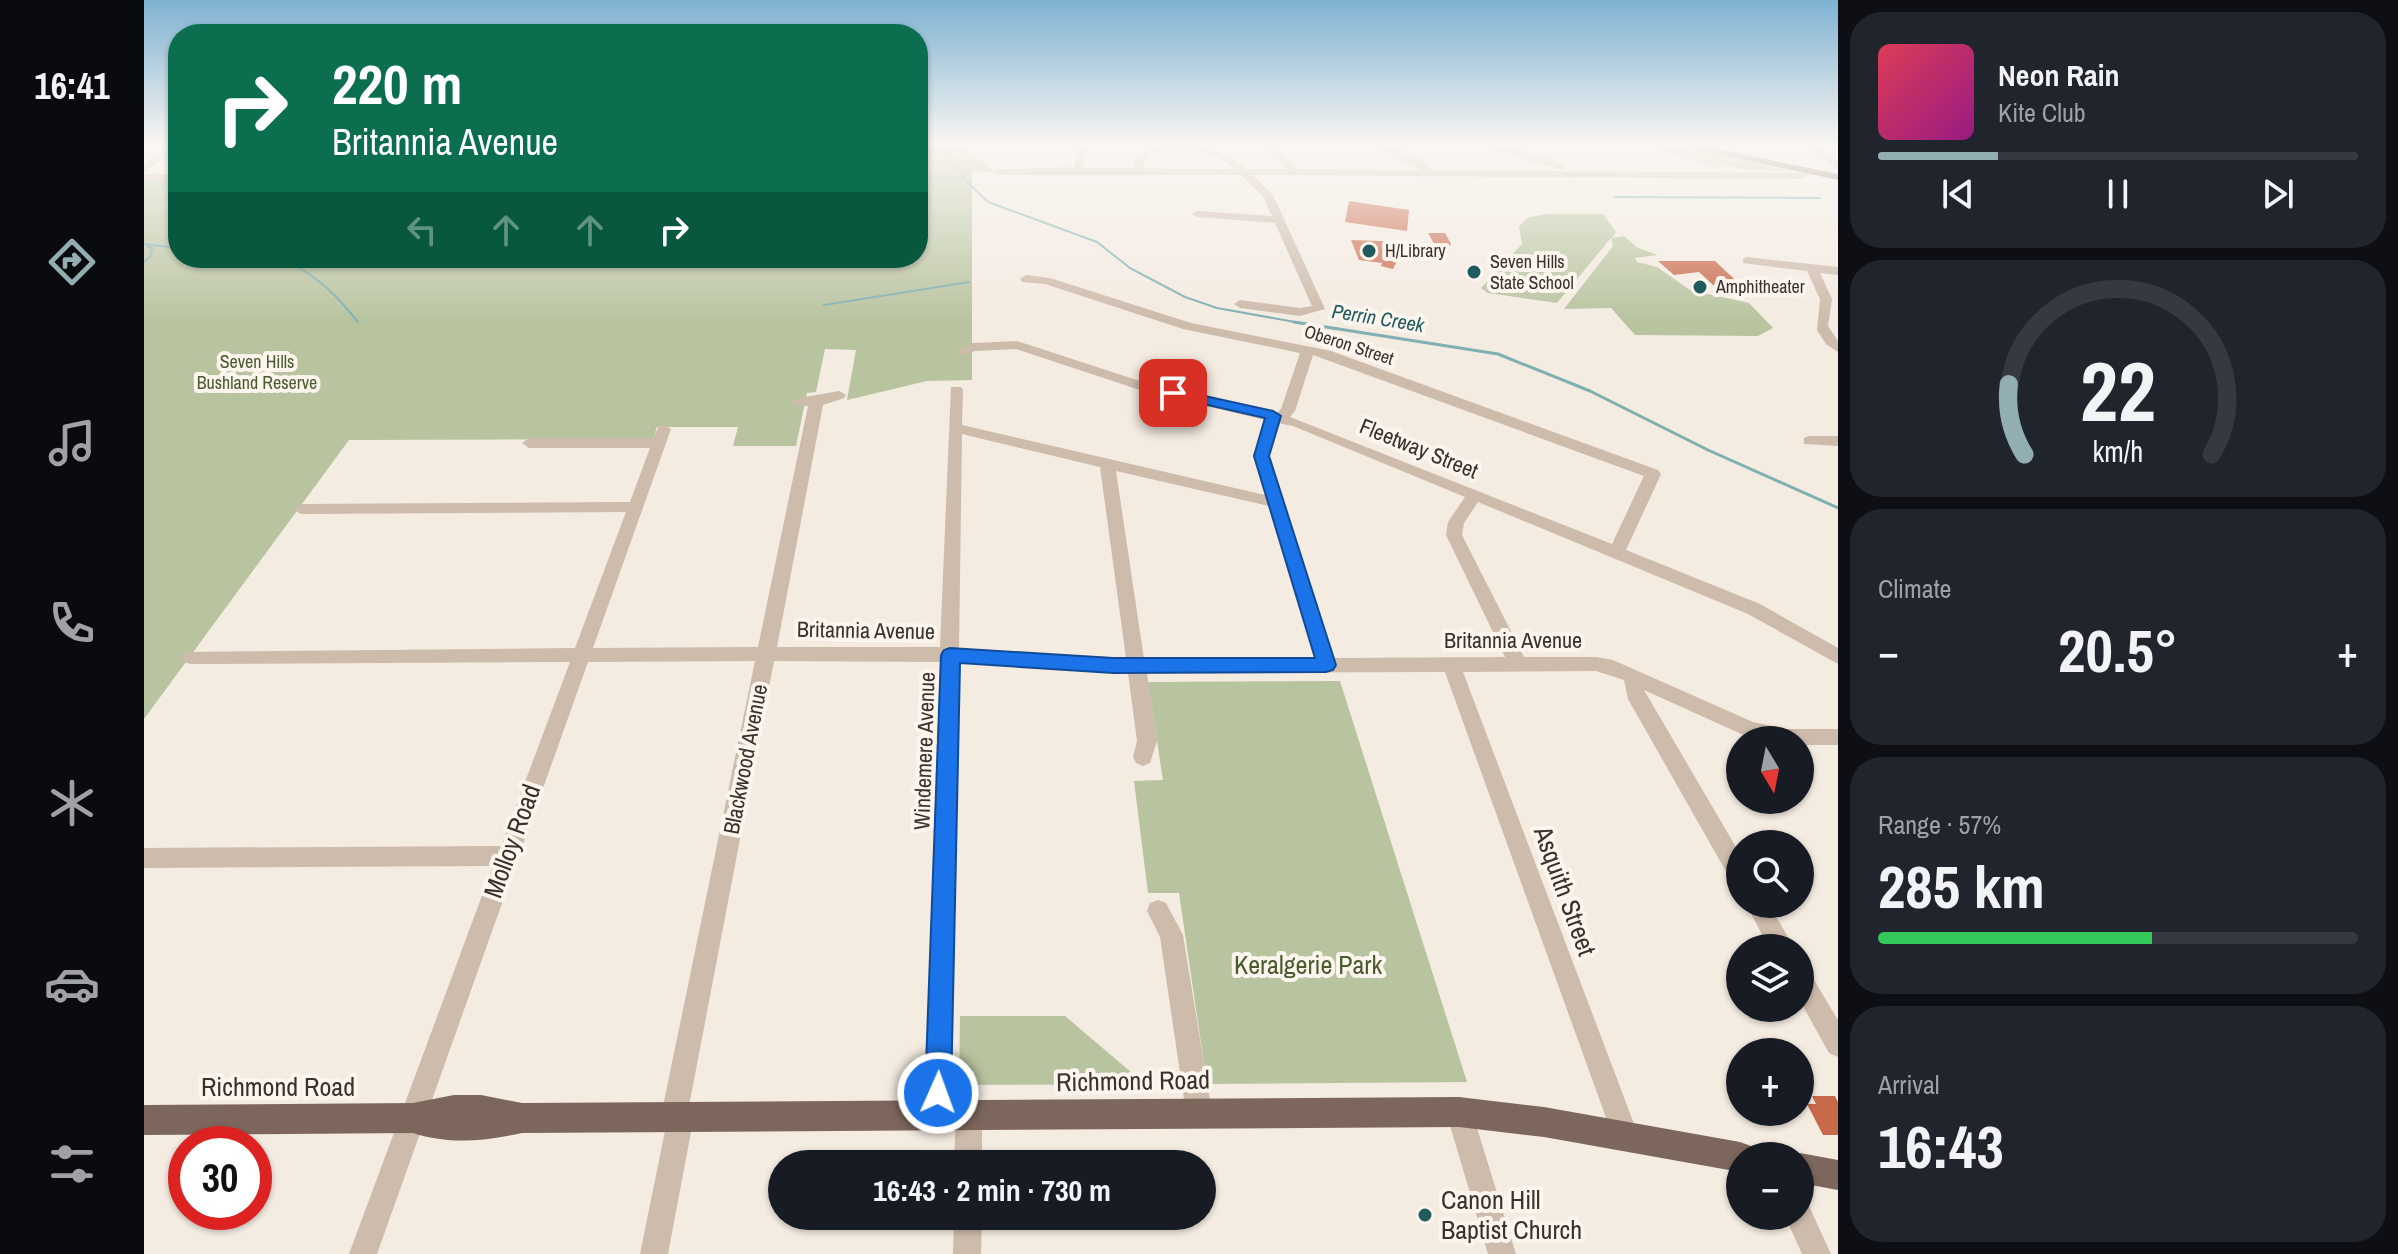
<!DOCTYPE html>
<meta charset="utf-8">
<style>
body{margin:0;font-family:"Archivo Narrow",sans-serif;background:#20242c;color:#f1f3f6;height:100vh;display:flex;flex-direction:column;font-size:30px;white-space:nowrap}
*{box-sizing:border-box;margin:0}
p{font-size:26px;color:#9ea1a6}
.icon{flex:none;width:44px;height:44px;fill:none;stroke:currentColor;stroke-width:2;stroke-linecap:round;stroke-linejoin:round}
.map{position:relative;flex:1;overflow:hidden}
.details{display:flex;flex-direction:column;gap:12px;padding:12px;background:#0d0f14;width:560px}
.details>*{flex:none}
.banner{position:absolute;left:24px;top:24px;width:760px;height:244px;border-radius:32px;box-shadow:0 2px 6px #0004;background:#0b6e4f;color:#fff;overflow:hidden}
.needle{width:52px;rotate:170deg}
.controls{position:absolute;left:1582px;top:726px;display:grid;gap:16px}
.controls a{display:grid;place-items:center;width:88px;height:88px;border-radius:50%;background:#171b24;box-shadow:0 2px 6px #0004;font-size:40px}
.speed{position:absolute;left:24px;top:1126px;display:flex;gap:16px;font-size:40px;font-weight:700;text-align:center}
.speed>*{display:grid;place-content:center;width:104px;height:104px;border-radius:50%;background:#171b24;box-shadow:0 2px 6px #0004;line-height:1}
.speed .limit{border:12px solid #d22;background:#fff;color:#111}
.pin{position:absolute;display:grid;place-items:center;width:68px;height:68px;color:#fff;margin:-34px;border-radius:16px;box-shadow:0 4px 12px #0006}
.me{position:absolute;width:88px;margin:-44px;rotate:2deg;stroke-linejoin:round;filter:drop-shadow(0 0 6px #0008)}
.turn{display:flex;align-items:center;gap:28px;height:168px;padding:0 32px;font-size:36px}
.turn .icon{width:104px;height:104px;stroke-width:2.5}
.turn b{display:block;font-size:56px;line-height:68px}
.lanes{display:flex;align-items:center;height:76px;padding:0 32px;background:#0003;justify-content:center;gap:40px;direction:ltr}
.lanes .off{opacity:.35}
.big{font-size:60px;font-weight:700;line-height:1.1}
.details .tile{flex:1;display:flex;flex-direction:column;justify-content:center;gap:12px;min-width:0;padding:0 28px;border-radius:32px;background:#20242c}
.details .dial{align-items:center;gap:0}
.dial svg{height:208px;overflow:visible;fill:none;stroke:#363941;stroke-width:7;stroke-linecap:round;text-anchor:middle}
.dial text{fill:#f1f3f6;stroke:none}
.song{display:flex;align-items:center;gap:24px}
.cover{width:96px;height:96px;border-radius:12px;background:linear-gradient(135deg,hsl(350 70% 55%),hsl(310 70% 35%))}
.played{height:8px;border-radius:4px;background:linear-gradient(90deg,#92aeb2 25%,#363941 25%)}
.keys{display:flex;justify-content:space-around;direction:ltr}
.heat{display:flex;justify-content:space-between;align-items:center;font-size:44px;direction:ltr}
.charge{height:12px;border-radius:6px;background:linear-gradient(90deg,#34c759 57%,#363941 0)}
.trip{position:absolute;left:624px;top:1150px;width:448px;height:80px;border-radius:40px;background:#171b24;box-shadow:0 2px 6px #0004;font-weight:700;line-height:80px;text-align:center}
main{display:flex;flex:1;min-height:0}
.dock{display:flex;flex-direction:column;width:144px;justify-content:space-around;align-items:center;background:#090b0e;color:#9ea1a6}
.dock .icon{width:56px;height:56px}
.dock .current{color:#92aeb2}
.dock b{font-size:36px;color:#f1f3f6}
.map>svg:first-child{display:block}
.green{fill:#b8c4a0}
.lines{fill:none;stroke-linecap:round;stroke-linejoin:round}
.stream-far1{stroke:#7fb0b2;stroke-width:2}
.stream{stroke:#7fb0b2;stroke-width:3}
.building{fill:#c8694b}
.minor{fill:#cdbbac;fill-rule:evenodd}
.major{fill:#7d675c;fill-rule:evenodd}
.route{fill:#1a73e8;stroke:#114b97;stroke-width:2}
.poi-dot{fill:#1f5a5e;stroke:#fbf5ee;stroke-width:3}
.labels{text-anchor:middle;stroke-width:8;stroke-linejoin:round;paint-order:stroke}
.far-poi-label{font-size:18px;fill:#3b302b;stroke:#fbf5ee;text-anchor:start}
.far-street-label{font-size:18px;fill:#3b302b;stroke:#fbf5ee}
.far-park-label{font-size:18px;fill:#4a5a2e;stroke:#fbf5ee}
.far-water-label{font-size:20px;font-style:italic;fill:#1f5a5e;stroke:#fbf5ee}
.street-label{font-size:22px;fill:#3b302b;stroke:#fbf5ee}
.near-street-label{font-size:26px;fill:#3b302b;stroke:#fbf5ee}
.near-park-label{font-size:26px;fill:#4a5a2e;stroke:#fbf5ee}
.near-poi-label{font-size:26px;fill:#3b302b;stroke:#fbf5ee;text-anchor:start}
</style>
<main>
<nav class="dock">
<b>16:41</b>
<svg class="icon current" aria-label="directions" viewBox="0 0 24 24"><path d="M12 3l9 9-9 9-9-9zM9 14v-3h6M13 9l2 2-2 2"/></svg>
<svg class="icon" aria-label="music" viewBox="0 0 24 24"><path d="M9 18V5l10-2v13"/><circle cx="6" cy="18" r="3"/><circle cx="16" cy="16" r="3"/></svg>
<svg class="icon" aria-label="phone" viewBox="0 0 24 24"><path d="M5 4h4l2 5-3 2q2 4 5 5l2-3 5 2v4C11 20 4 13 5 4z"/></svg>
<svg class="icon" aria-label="climate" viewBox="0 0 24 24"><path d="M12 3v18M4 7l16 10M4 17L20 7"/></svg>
<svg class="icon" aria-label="car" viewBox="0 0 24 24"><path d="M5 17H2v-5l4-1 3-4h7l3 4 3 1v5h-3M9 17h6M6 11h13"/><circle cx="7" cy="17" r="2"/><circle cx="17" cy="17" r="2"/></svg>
<svg class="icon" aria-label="filters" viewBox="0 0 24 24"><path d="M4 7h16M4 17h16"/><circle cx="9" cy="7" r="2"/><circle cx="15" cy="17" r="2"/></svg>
</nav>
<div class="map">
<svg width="1694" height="1254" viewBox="0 0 1694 1254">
<rect width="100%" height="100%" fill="#f4ebe1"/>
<path class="green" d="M774 145H815L853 172 828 171V380L783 381 703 400 712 350 681 349 672 392 663 393 652 446H589L594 427H513L509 439 205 440 0 719V180H34V258H774Z
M1509 145H1531L1651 172 1597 169Z
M1404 214H1459L1472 232 1468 238 1480 236 1494 248 1514 255 1491 258 1493 262 1513 267 1546 290 1605 303 1629 328 1614 336 1491 335 1467 308 1420 309 1469 246 1467 238 1413 303 1344 293 1337 288 1378 244 1375 226 1385 217Z
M1196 681 1323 1082 1063 1084 1035 893H1004L990 781 1019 780 1004 682Z
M816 1016H921L1001 1084 815 1085Z"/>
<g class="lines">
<path class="stream-far1" d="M785 145 806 156 821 180 844 202 953 242 986 268 1041 297 1073 308 1162 324
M1470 197 1676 198
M0 244 34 248
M137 258C173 276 189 291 214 322
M0 262 6 257 8 248 3 246
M680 305 825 282"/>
<path class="stream" d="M1150 322 1354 354 1446 391 1564 450 1694 508"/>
</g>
<path class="building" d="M1205 201 1265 210 1263 231 1201 222Z
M1284 233H1301L1307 244 1298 258Z
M1207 240 1263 242 1249 269 1237 266 1238 263 1215 260Z
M1514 261H1571L1602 290 1580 295 1555 272 1530 275Z
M1668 1096H1691L1694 1102V1135H1679L1663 1104H1672Z"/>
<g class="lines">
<path class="minor" d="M24 145 34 147 0 173V165Z
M937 145H947L939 165 941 168H990L989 163C1015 131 1074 144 1102 169H1143L1117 145H1128L1155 169 1278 170 1226 145C1246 145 1277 154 1288 170L1656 173 1665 169 1670 172 1658 179 1109 175 1129 195 1181 309 1156 316 1096 308 1090 304 1096 300 1156 308 1168 306 1131 223 1053 217 1048 214 1053 211 1128 216 1119 196 1097 175H853L848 172 853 169 930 167ZM1025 150C1049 150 1072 152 1090 169L1000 168 999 163 1007 154Z
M1331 145C1359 145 1400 151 1423 167L1418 170Z
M1501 145H1518L1582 166 1573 168Z
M1660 145H1672L1694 161V169Z
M0 174H34V180H0Z
M1603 257 1694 267V275L1676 273 1688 299 1684 326 1694 341V352L1682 344 1673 330 1676 299 1663 271 1599 263V259Z
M882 275 906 278 1047 323 1187 351 1514 470 1517 474 1482 550 1616 604 1694 648V664L1604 614 1334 502 1320 523 1318 535 1380 657H1452L1469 660 1609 722 1642 729H1694V745H1656V740L1606 738 1500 690 1596 854V885L1588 882 1484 699 1480 680 1452 671 1319 672 1495 1137 1491 1146 1482 1150 1473 1146 1469 1137 1301 672 1003 673 1013 741 1006 763 999 766 992 763 989 757 993 741 984 673 815 663 807 1115 803 1124 794 1128 785 1124 781 1115 796 662 630 661 545 1106 550 1116 524 1254H496L522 1126 517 1116 611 661 444 662 233 1254H205L349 866 0 868V848L357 846 426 662 47 664 40 662 38 657 40 652 431 648 482 512 157 514 149 509 157 504 486 502 506 448H385L378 443 385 438H509L515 426 520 425 527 429 449 648 614 647 664 406H654L647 402C656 396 682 394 695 391L702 395 700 398 679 405 633 647H796L807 387H817L819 390 818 425 1121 495 1109 456 1121 420 999 391 872 349 831 351 819 355 812 351 829 343 873 341 1008 385 1133 413 1137 409 1156 353 1039 329 901 284 878 282 876 279ZM1169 355 1500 476 1468 544 1146 417 1151 411ZM1134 423 1149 426 1321 497 1304 522 1302 535 1361 657 1189 658 1125 456ZM818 434 956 467 982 658 815 649ZM972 471 1125 506 1171 658 1000 659Z
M1665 436H1694V446L1660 444V438Z
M1014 900 1022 903 1039 935 1068 1113 1064 1122 1055 1126 1046 1122 1042 1113 1016 937 1003 911 1006 903Z
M1602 904H1625L1650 948H1625Z
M1656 966 1664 970 1694 1020V1057L1685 1053 1656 1001Z
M1315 1099 1324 1103 1328 1112 1372 1254H1344L1302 1112 1306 1103Z
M825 1102 834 1106 838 1115V1164H810L812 1115 816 1106Z
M1656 1202 1665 1206 1687 1254H1658L1641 1216H1656Z
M810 1216H838L837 1254H809Z"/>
<path class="major" d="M1532 145H1555L1694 174V180Z
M310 1095H337L378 1103 1315 1097 1400 1107 1596 1142 1607 1146 1611 1156H1596V1172L1400 1137 1315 1127 378 1133C341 1141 306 1145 269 1133L0 1135V1105L269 1103Z
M1656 1153 1694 1160V1190L1656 1183V1156H1649Z"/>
</g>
<linearGradient id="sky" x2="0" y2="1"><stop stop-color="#7eb2d2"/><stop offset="0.45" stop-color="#faf6f2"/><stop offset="1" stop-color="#faf6f2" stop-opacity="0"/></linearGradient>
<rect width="1694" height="321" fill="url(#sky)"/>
<path class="route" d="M1029 389 1129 411 1137 416 1125 456 1192 665 1189 670 1182 672 969 673 816 663 807 1093 803 1102 794 1106 785 1102 781 1093 797 655 800 650 806 648 969 658H1171L1110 456 1121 418 1024 396V390Z"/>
<g class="poi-dot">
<circle cx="1225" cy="251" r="8"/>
<circle cx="1330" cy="272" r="8"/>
<circle cx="1556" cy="287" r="8"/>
<circle cx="1281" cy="1215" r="8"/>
</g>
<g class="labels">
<g class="far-poi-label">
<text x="1241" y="257">H/Library</text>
<text x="1346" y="268">Seven Hills<tspan x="1346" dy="21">State School</tspan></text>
<text x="1572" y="293">Amphitheater</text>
</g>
<g class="far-street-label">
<text transform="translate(1205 345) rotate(18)" y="6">Oberon Street</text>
</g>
<g class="far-park-label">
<text x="113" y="368">Seven Hills<tspan x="113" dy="21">Bushland Reserve</tspan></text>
</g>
<g class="far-water-label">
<text transform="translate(1234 318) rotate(9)" y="7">Perrin Creek</text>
</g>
<g class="street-label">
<text transform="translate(1275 448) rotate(22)" y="8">Fleetway Street</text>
<text transform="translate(722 630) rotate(1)" y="8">Britannia Avenue</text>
<text x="1369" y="648">Britannia Avenue</text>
<text transform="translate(780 751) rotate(-88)" y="8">Windemere Avenue</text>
<text transform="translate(601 759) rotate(-79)" y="8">Blackwood Avenue</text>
</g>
<g class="near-street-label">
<text transform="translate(368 841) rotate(-70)" y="9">Molloy Road</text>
<text transform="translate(1421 891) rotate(70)" y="9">Asquith Street</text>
<text transform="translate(989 1081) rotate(-1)" y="9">Richmond Road</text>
<text x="134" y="1096">Richmond Road</text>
</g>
<g class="near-park-label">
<text x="1164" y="974">Keralgerie Park</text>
</g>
<g class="near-poi-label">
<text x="1297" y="1209">Canon Hill<tspan x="1297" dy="30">Baptist Church</tspan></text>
</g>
</g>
</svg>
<div class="controls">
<a><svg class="needle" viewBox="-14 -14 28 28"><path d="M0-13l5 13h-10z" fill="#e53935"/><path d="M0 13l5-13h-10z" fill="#9ea1a6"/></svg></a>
<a><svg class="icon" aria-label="search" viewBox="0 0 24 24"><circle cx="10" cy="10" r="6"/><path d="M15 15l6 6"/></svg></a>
<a><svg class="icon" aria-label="layers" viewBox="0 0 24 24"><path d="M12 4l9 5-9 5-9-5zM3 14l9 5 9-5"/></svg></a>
<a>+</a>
<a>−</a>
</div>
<div class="speed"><div class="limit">30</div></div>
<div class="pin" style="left:1029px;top:393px;background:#d93025"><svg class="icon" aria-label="arrive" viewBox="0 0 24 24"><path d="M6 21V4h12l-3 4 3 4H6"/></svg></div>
<svg class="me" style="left:794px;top:1093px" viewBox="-20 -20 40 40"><circle r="17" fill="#1a73e8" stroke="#fff" stroke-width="3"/><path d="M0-11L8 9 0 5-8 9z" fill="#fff"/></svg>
<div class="trip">16:43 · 2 min · 730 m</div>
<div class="banner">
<div class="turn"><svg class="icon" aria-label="right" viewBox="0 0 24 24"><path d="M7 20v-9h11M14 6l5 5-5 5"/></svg><div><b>220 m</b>Britannia Avenue</div></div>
<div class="lanes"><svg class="icon off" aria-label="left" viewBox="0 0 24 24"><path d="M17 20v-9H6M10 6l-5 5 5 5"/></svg><svg class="icon off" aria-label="ahead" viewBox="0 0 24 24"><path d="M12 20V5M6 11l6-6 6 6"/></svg><svg class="icon off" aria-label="ahead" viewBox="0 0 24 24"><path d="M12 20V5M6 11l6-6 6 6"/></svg><svg class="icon" aria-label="right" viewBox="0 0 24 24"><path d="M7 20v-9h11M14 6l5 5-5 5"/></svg></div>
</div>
</div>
<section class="details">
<div class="tile">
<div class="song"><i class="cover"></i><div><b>Neon Rain</b><p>Kite Club</p></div></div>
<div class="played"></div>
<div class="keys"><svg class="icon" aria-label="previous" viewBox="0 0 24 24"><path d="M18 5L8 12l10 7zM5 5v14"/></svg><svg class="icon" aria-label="pause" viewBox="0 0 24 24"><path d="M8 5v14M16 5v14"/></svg><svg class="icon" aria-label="next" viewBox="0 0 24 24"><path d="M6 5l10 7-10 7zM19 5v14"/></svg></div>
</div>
<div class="tile dial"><svg viewBox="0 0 100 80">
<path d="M14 69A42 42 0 1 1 86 69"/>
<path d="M14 69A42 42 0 0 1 8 42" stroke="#92aeb2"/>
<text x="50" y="56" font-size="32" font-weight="700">22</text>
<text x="50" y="72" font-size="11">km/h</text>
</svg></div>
<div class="tile"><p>Climate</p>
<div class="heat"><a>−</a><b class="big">20.5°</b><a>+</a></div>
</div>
<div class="tile"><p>Range · 57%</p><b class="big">285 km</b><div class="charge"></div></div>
<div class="tile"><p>Arrival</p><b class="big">16:43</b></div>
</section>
</main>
